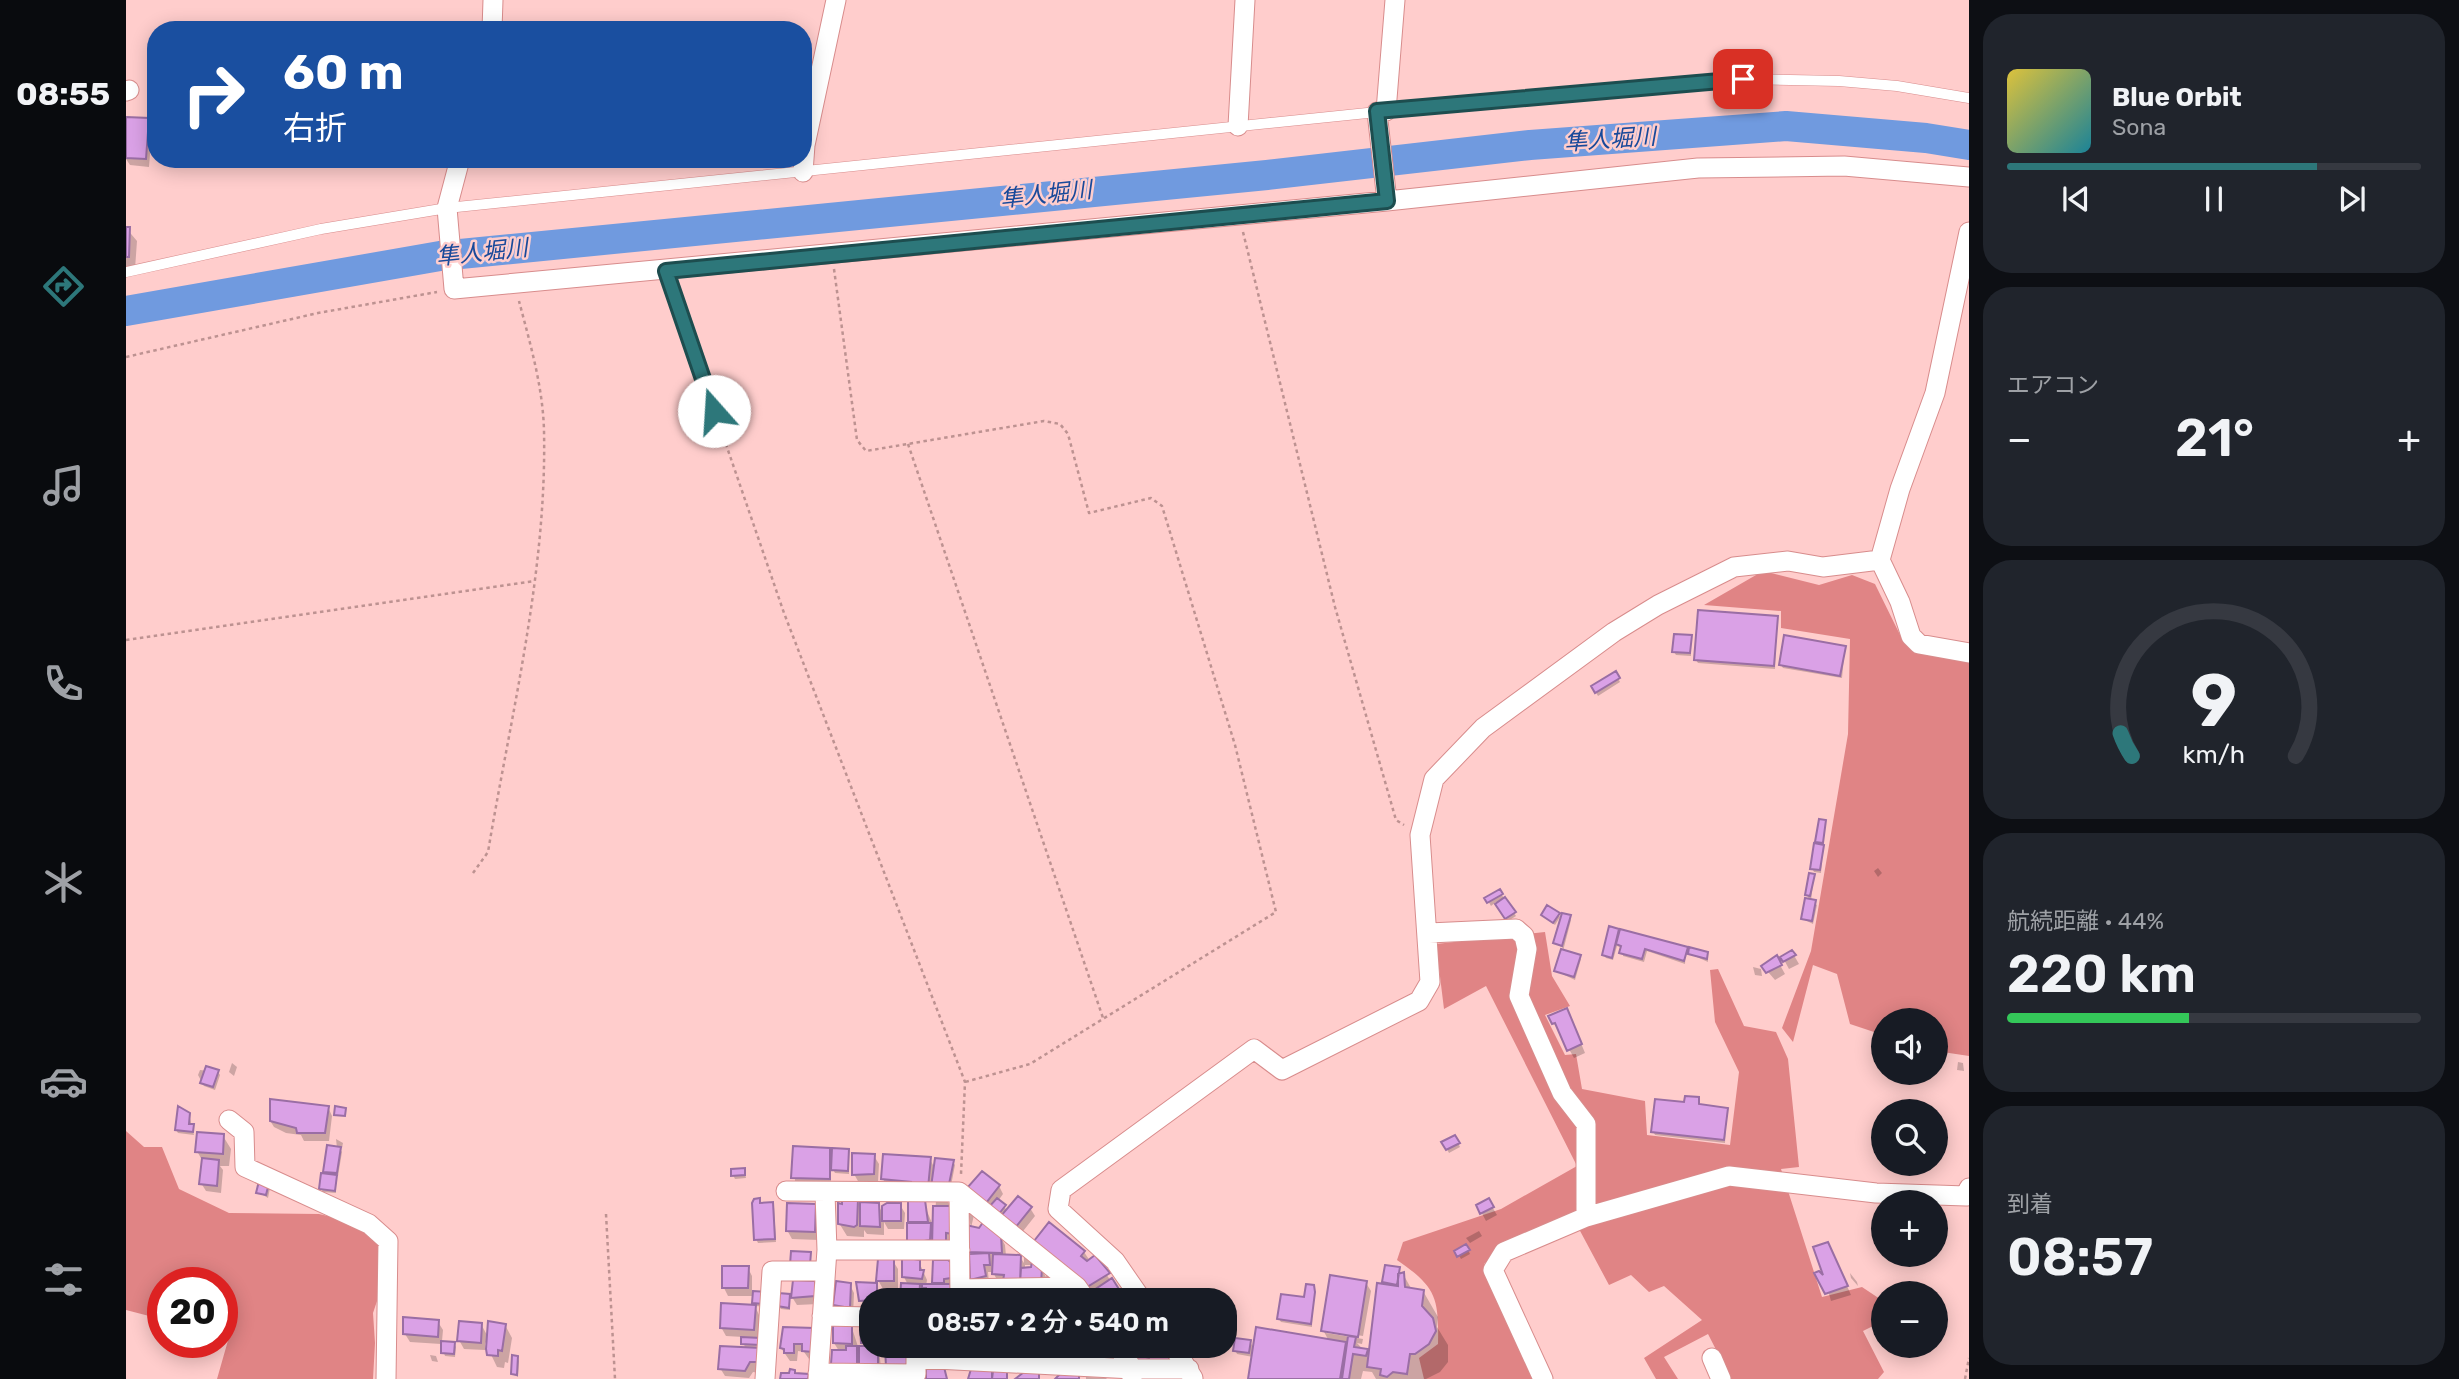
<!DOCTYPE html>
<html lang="ja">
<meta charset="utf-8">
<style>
body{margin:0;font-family:Rubik,"Noto Sans JP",sans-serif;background:#20242c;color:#f1f3f6;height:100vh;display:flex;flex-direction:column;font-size:26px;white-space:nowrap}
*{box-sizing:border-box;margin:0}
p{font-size:23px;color:#9ea1a6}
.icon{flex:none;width:38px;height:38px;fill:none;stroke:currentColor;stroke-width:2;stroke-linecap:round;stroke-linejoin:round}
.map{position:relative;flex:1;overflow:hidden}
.details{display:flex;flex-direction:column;gap:14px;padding:14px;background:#0d0f14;width:490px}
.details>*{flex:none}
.hud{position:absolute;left:21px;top:21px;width:665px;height:147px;border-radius:28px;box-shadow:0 4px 18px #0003;background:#1a4fa0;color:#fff;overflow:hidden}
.buttons{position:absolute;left:1745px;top:1008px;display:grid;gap:14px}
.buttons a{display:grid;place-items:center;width:77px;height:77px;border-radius:50%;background:#171b24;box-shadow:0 4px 18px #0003;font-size:35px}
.speed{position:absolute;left:21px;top:1267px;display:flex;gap:14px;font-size:35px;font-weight:700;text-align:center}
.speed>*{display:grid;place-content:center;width:91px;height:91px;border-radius:50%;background:#171b24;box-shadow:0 4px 18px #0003;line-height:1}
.speed .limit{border:10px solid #d22;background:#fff;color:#111}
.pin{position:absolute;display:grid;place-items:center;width:60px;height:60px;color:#fff;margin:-30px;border-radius:14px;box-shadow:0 4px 10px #0006}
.me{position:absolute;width:77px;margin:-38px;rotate:341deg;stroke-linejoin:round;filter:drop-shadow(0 0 5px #0008)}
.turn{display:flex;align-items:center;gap:24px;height:147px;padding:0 21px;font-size:32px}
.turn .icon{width:91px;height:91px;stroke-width:2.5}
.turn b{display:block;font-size:49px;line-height:60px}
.big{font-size:52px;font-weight:600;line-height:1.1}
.details .tile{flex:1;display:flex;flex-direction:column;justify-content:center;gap:10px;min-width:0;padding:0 24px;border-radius:28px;background:#20242c}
.details .dial{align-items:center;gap:0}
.dial svg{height:182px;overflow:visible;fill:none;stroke:#363941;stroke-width:7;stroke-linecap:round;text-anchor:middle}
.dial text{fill:#f1f3f6;stroke:none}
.song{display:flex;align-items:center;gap:21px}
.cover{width:84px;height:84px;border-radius:10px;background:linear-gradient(135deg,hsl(50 70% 55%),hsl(190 70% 35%))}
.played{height:7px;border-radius:4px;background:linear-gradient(90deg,#2d777a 75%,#363941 75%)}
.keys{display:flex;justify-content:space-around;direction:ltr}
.heat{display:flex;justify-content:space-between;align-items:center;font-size:38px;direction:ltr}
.charge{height:10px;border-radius:5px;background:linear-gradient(90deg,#34c759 44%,#363941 0)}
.trip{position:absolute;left:733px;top:1288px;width:378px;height:70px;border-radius:28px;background:#171b24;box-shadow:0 4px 18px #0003;font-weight:600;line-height:70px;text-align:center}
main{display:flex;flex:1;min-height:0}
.menu{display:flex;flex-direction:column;width:126px;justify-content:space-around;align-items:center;background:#090b0e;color:#9ea1a6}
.menu .icon{width:49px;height:49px}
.menu .current{color:#2d777a}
.menu b{font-size:32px;color:#f1f3f6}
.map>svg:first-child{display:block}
.forest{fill:#e08485}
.shadow{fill:#0003}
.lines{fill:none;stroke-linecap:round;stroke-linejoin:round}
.river{stroke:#709adf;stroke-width:30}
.building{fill:#daa1e6;stroke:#9a6ea4;stroke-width:2}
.service-casing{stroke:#d88c8c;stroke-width:11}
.minor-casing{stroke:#d88c8c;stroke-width:21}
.path{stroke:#bd9291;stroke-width:2.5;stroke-dasharray:3.5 3.5;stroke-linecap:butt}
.service{stroke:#fff;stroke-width:10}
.minor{stroke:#fff;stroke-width:19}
.route-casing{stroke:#1d4d4f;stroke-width:18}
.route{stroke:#2d777a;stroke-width:12}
.labels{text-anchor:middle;stroke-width:5;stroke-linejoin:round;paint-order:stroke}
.water-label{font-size:23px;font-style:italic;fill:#18499a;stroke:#ffcdcc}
</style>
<main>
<nav class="menu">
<b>08:55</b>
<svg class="icon current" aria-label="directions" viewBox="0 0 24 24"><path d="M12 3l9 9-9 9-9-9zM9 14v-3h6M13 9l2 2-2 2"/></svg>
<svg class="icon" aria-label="music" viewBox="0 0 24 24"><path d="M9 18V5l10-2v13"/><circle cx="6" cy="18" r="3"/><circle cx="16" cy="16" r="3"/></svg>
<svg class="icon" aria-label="phone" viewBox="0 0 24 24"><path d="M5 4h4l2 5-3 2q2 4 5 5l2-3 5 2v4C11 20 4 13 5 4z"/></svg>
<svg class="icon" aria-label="climate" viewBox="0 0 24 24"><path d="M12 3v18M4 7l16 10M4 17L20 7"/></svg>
<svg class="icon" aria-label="car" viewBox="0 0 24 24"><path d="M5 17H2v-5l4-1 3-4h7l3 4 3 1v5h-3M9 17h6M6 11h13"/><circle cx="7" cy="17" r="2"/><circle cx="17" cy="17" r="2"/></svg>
<svg class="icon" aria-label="filters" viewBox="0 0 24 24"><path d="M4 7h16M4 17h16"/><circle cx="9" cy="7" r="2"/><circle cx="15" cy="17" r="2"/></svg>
</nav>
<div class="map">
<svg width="1843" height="1379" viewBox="0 0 1843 1379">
<rect width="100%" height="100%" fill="#ffcdcc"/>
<path class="forest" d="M1637 571 1693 585 1726 575 1749 584 1778 643 1843 655V1056L1810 1051V1020H1757V1035L1724 1024 1711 974 1687 965 1667 1042 1656 1028 1685 951 1722 734 1724 639 1655 628V611L1578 605Z
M1419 932 1426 976 1444 1006 1419 1015 1439 1055 1450 1054 1456 1089 1519 1101 1521 1135 1604 1145 1613 1072 1589 1022 1584 970 1592 969 1618 1026 1650 1032 1662 1059 1673 1167 1655 1169 1696 1297 1736 1287 1757 1301V1321L1737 1331 1758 1372 1752 1379H1605L1582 1334 1538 1357 1552 1379H1530L1518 1358 1576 1320 1538 1286 1523 1292 1505 1275 1483 1285 1445 1214 1394 1235 1358 1264 1412 1379H1298L1293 1358 1312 1344C1313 1297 1310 1287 1271 1260L1277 1242 1375 1209 1451 1166 1360 986 1318 1009 1310 944Z
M0 1131 18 1147H36L53 1189 103 1213 193 1214 219 1220 241 1232 256 1248 254 1292 247 1313 249 1343 247 1379H91L103 1337 96 1332V1283H37V1311L27 1317 0 1310Z"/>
<path class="shadow" d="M22 120 26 128 23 167 4 165 0 159V141Z
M0 228 11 241 9 269H0Z
M1651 618 1649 669 1572 663 1570 660Z
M1565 637V656L1550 655 1548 652Z
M1719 647 1716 678 1657 668 1655 665Z
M1489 673 1494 682 1472 696 1467 687Z
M1699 822 1695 873 1688 872 1686 868 1694 846 1691 841Z
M1752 868 1756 873 1752 877 1748 871Z
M1688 876 1685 901 1691 905 1687 924 1677 919 1684 901 1681 895Z
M1373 891 1390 916 1382 921 1370 902 1365 906 1361 899Z
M1432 914 1434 917 1429 925 1417 915Z
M1443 917 1445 920 1437 951 1455 959 1449 980 1430 971 1437 948 1429 943Z
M1484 929 1560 949 1559 964 1521 951 1518 962 1497 956V948L1491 946 1487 960 1480 958 1478 955Z
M1666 952 1673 964 1663 969 1657 958Z
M1581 953 1582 962 1564 954Z
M1650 958 1659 974 1649 980 1637 966Z
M1627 967 1635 969 1636 976 1629 975Z
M1425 1017 1445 1019 1459 1053 1448 1058Z
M1832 1062 1837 1063 1838 1071 1831 1070Z
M106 1063 111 1067 108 1076 103 1072Z
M74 1070 92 1072 94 1075 89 1090 78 1086 72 1075Z
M1572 1099 1574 1106 1601 1109 1599 1143 1529 1135 1527 1131 1560 1104Z
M146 1101 202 1107 206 1116 203 1141H178L175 1135 160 1133 148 1127 143 1119Z
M63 1114 68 1135 52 1133 50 1130Z
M97 1136 105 1149 103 1166H94L97 1170 95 1193 80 1191 75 1183 77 1162 71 1151Z
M1329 1137 1334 1147 1323 1153 1318 1143Z
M210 1139 217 1143 216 1148H213L216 1152 212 1176H209L210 1193 197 1192 195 1188 202 1176 199 1171 211 1148Z
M668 1148 722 1150 723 1174 709 1173 705 1166V1182L669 1181Z
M748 1156 753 1164 752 1182 733 1183 728 1174Z
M804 1159 809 1169 827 1162 829 1165 824 1191 796 1199 808 1228 810 1201H821L835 1221 818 1258 824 1264 830 1300H801L798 1288 797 1300H776V1285H782L778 1277 793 1262 801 1280 800 1286 809 1285 817 1262 807 1244V1250L783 1221 784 1202 764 1192 757 1179Z
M618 1170 620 1178 609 1179 607 1175Z
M135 1183 144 1188 142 1198 132 1192Z
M873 1186 877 1194 872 1201 882 1211 904 1208 909 1216 894 1235 848 1197Z
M633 1200 635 1204H646L648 1207 650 1242 632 1243 630 1239Z
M1362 1200 1371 1215 1360 1221 1352 1206Z
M731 1201 733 1204 752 1205 756 1212 762 1205H774L779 1213 778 1229H762L758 1222V1235L741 1234 738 1230V1237L721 1236 713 1223Z
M689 1205 694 1214 693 1240 666 1239 661 1230Z
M842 1212 848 1215 845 1228 874 1236 879 1245 880 1256 894 1257 898 1263V1256L906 1264 913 1265H899V1269L914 1267 920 1277 921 1273 927 1279 872 1282 867 1272H862L863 1283 849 1286 844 1278 845 1228Z
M1353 1231 1356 1236 1344 1243 1340 1238Z
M1340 1246 1344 1254 1335 1259 1331 1252Z
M1690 1248 1706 1252 1725 1295 1705 1301Z
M958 1252 964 1261 969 1258 998 1300 970 1299 918 1254Z
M767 1261 772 1269V1288L757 1289 752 1280Z
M622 1268 626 1276V1293H639L640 1307 630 1306 628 1296H602L598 1288Z
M1273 1269 1274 1276 1277 1274 1286 1290 1297 1291 1312 1317 1311 1327 1322 1345V1362L1314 1372 1300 1379H1250L1246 1372 1237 1371 1235 1379H1124L1127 1357 1111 1354 1109 1350 1124 1342 1129 1350 1203 1341 1197 1330 1240 1283 1245 1291 1237 1336 1200 1330V1333L1237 1339 1236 1344 1231 1343 1245 1358 1243 1347 1253 1285 1260 1286 1258 1282Z
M1724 1273 1731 1282 1732 1286 1725 1278Z
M688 1282 693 1290 692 1304 671 1305 666 1297Z
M750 1284 754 1300H746V1309H739L735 1300Z
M724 1285 728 1293 727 1316 711 1307 709 1286Z
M1187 1287 1186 1327 1155 1322 1153 1319 1179 1299Z
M663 1296 664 1310 655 1309 653 1306Z
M629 1306 633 1315 634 1373 627 1372 623 1378 599 1376 594 1368 619 1349 617 1337 600 1336 595 1327Z
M312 1322 317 1330 316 1341 328 1343 330 1347 329 1357 319 1356 315 1344 284 1342 279 1334Z
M355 1324 362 1337 379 1325 386 1338 382 1363 379 1362 378 1368 371 1367 359 1342V1350L338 1349 333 1340Z
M725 1325 735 1356 746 1326V1346H756V1352H753L756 1374 734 1373 713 1351 708 1343Z
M687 1330 691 1360 683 1359 678 1352 672 1351 671 1361H664L655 1348Z
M764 1346 784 1348V1365L765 1348Z
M803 1346H825L824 1352 806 1351Z
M878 1346H909V1357L878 1353Z
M1076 1346H1094L1093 1354 1077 1352Z
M304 1355 310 1356 312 1362 306 1361Z
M391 1357 393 1361 392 1377 386 1374Z
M960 1377 980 1378 981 1379H960Z"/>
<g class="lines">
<path class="river" d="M0 311 314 256 1141 175 1404 145 1660 126 1800 138 1843 145"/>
</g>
<path class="building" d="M0 117 23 118 20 159 0 158Z
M0 227H4L3 257H0Z
M1572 610 1652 616 1648 666 1568 660Z
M1548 634 1566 635 1564 653 1546 652Z
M1658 635 1720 646 1714 676 1653 665Z
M1490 671 1494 678 1469 693 1465 686Z
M1693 819 1700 820 1697 843 1689 842Z
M1688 843 1698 845 1694 870 1684 869Z
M1683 873 1689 874 1684 896 1679 895Z
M1374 889 1377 894 1361 903 1358 898Z
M1379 897 1390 912 1379 919 1369 904Z
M1679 898 1690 900 1686 921 1675 919Z
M1421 905 1434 913 1427 923 1415 915Z
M1436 913 1445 915 1436 946 1427 943Z
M1483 926 1493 929 1486 958 1476 955Z
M1494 929 1562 947 1558 961 1519 949 1516 959 1493 953 1495 946 1490 944Z
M1563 947 1582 952 1581 959 1562 954Z
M1435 949 1455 955 1448 977 1428 971Z
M1666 950 1670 955 1657 962 1654 957Z
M1651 955 1656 965 1640 973 1635 966Z
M1441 1008 1456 1044 1441 1051 1429 1023 1426 1024 1422 1016Z
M80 1066 93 1070 87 1087 74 1083Z
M1559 1096 1573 1097V1104L1602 1108 1598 1140 1525 1132 1529 1099 1558 1102Z
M144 1099 203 1106 199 1133H171L170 1128 144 1121Z
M52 1106 64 1113 63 1124H68L67 1132 49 1130Z
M209 1106 220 1108 219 1116 208 1115Z
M71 1132 98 1134 97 1154 69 1152Z
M1329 1135 1334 1143 1320 1150 1315 1142Z
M201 1145 215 1147 211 1173 197 1172Z
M667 1146 704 1148V1179L665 1178Z
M706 1148 723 1149 722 1171 705 1170Z
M726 1153 749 1154 748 1174 726 1175Z
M757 1154 805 1157 802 1188 784 1187 785 1182 755 1179Z
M76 1158 93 1160 91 1186 73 1184Z
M809 1158 828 1160 822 1189 805 1187Z
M619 1168V1175L605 1176V1169Z
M856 1171 874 1185 860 1203 841 1188Z
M195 1173 211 1175 209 1191 193 1189Z
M133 1181 143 1183 140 1195 130 1193Z
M892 1196 906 1207 889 1228 874 1217Z
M634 1198V1203L647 1202 649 1239 628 1240 626 1203 628 1199Z
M871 1198 880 1205 872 1215 862 1208Z
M1363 1198 1368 1207 1354 1214 1350 1205Z
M716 1199H732L731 1225 728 1227 712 1224V1203L716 1204Z
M782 1200H799L802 1222H782Z
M734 1202 753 1203 754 1227 734 1226Z
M661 1203 690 1204 689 1232 660 1231Z
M761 1203H775V1221H756V1206Z
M807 1206H829L828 1234 820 1233V1246H806Z
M858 1221 875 1235 876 1253 841 1252 840 1225 853 1228Z
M923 1222 959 1251 955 1256 961 1261 969 1255 984 1273 961 1287 908 1241Z
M781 1223H805L804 1240 781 1244Z
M1702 1242 1722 1286 1699 1294 1688 1273 1693 1271 1697 1275 1687 1247Z
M1340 1244 1344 1250 1331 1257 1328 1251Z
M665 1251 685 1252 684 1265H664Z
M863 1253 864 1265H858L860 1276 844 1280 843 1254Z
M867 1254 895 1255 894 1283 877 1281 878 1275 866 1274Z
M776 1257 794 1260V1270H798L796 1279 776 1277Z
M752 1259H768V1281H750Z
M807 1260H822L826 1263 825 1278 818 1279V1283H806Z
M906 1262 916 1267 915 1285 894 1284 895 1268 905 1267Z
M1259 1265 1274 1267 1271 1285 1256 1282Z
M596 1266H623L622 1288H596Z
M1278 1272 1279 1287 1298 1290 1296 1306 1307 1318 1310 1331 1303 1344 1289 1354H1284L1281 1374 1267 1372 1261 1377 1254 1375 1255 1369 1241 1367 1251 1283 1272 1286V1274Z
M1204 1275 1241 1281 1232 1337 1195 1331Z
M986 1278 996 1294 987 1300H971L965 1292Z
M667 1280 689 1281V1296L665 1298Z
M710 1281 725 1283 724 1308 707 1305Z
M730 1282 751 1283V1300L733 1301Z
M775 1283 794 1284 793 1300H774Z
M796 1284H826V1296H818V1300H800V1288H796Z
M1180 1284 1188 1285 1189 1292 1185 1324 1151 1319 1155 1294 1178 1297Z
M627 1291 640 1292 639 1304 626 1303Z
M652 1293 664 1294 663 1308 651 1306Z
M595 1303 630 1305 628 1330 594 1328Z
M277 1317 313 1320 312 1337 277 1334Z
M333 1321 356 1323 355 1343 331 1341Z
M362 1321 380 1324 376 1351 372 1350V1356L361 1355 360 1349Z
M726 1323V1344L707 1343V1325Z
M734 1324H746V1344L735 1343Z
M657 1327 688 1328 687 1352 676 1351V1344H668V1353H658V1349L654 1348Z
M1130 1327 1220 1342 1214 1379H1122Z
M1222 1336 1230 1337 1228 1347 1242 1349 1240 1356 1227 1354 1223 1379H1216Z
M615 1337 635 1338 634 1345 615 1344Z
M1109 1338 1125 1340 1123 1353 1107 1351Z
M315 1341 329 1342 328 1354 315 1353Z
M594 1346 635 1348V1362H624L619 1371 592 1369Z
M720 1346H731V1365L705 1364 706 1350H720Z
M733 1346H752V1367H733Z
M877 1346H905V1350L891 1349V1354L876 1353Z
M958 1346H983L990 1359H965V1355H959Z
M1005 1346H1030L1035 1355 1039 1352 1045 1361 1025 1363 1023 1359 1013 1362 1003 1347Z
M1074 1346H1092L1091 1352 1073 1349Z
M759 1347H774V1356L781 1355V1367H760Z
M386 1355 392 1356 391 1375 385 1374Z
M800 1366 818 1367 821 1379H800Z
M664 1369 669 1370V1373L683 1374 682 1379H654L655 1373H663Z
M845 1369 866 1370V1379H842Z
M867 1371H881V1379H866Z
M898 1372 913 1373V1379H889Z
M934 1374H953V1379H929Z"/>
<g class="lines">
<g class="service-casing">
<path id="service" d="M540 271 588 411
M0 272 195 229 321 208 1251 112 1617 79 1713 81 1771 86 1843 98"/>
</g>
<g class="minor-casing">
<path id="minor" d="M366 30 367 0
M0 91 3 90
M1260 111 1269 0
M1251 112 1261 201
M1112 126 1119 0
M334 159 321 208 328 289 1261 201 1572 168 1718 166 1843 177
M677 172 679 145 710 0
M1843 232 1809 393 1774 489 1754 560 1774 602 1785 636 1793 644 1843 653
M1303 933 1390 929 1398 936 1401 949 1393 996 1436 1093 1460 1124V1217
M103 1120 118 1132 119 1167 243 1224 262 1241 260 1379
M660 1191 833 1192 951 1287 960 1300
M833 1192 834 1299
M701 1250H834
M834 1289 951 1287
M1016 1300 989 1261 932 1209 935 1190 1128 1049 1156 1070 1293 1001 1304 982 1294 835 1308 779 1357 728 1488 632 1532 605 1608 567 1662 561 1697 567 1754 560
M696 1316 746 1317
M991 1346 1007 1369 1006 1378
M1047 1346 1067 1378
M790 1358 1007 1369H1063
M1586 1358 1595 1379
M692 1373 790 1374V1347
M639 1379 646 1271H699
M692 1379 701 1250 699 1193
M1417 1379 1367 1270 1378 1252 1460 1217 1603 1176 1750 1193 1840 1196 1843 1188"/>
</g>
<path class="path" d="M1117 232 1209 607 1270 820 1278 825
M708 269 731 440 740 451 918 421 934 424 942 434 963 513 1025 498 1036 506 1109 745 1150 912 904 1064 839 1082
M0 357 192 313 311 292
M593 424 658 613 839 1082 835 1174
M782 444 977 1018
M0 640 408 581
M347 873 362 852C385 714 421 572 418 431 417 387 404 343 393 301
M480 1214 489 1379
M1839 1379 1843 1358"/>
<use href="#service" class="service"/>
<use href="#minor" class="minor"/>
</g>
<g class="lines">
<g class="route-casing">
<path id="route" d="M588 411 540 271 1261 201 1251 111 1617 79"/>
</g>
<use href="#route" class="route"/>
</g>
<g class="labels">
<g class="water-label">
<text transform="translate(1484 139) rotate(-4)" y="8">隼人堀川</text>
<text transform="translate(920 194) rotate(-6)" y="8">隼人堀川</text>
<text transform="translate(356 252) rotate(-6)" y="8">隼人堀川</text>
</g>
</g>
</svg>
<div class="buttons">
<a><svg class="icon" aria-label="sound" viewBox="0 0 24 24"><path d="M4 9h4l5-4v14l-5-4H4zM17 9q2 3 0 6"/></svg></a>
<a><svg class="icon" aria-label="search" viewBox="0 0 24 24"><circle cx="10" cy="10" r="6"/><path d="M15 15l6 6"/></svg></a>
<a>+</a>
<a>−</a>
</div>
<div class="speed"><div class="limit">20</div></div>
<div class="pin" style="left:1617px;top:79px;background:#d93025"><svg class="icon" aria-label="arrive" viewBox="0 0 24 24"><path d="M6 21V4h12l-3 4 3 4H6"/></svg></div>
<svg class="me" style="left:588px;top:411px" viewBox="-20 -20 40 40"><circle r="19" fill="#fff"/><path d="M0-13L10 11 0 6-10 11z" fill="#2d777a"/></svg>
<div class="trip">08:57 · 2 分 · 540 m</div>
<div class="hud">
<div class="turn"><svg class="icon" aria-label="right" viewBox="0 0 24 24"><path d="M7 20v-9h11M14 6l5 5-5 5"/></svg><div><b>60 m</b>右折</div></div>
</div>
</div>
<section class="details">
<div class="tile">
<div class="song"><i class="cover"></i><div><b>Blue Orbit</b><p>Sona</p></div></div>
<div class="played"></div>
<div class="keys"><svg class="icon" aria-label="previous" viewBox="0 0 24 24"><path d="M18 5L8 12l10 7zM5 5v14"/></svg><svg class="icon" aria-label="pause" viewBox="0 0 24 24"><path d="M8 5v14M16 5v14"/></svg><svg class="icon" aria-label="next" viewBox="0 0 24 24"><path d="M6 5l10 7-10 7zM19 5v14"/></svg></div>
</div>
<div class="tile"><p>エアコン</p>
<div class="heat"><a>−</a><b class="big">21°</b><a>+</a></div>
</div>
<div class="tile dial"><svg viewBox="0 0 100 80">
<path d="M14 69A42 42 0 1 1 86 69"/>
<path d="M14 69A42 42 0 0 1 9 59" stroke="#2d777a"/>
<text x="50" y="56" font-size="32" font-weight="700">9</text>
<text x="50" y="72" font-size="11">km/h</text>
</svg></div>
<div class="tile"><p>航続距離 · 44%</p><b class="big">220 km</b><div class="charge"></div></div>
<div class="tile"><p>到着</p><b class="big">08:57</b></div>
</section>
</main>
